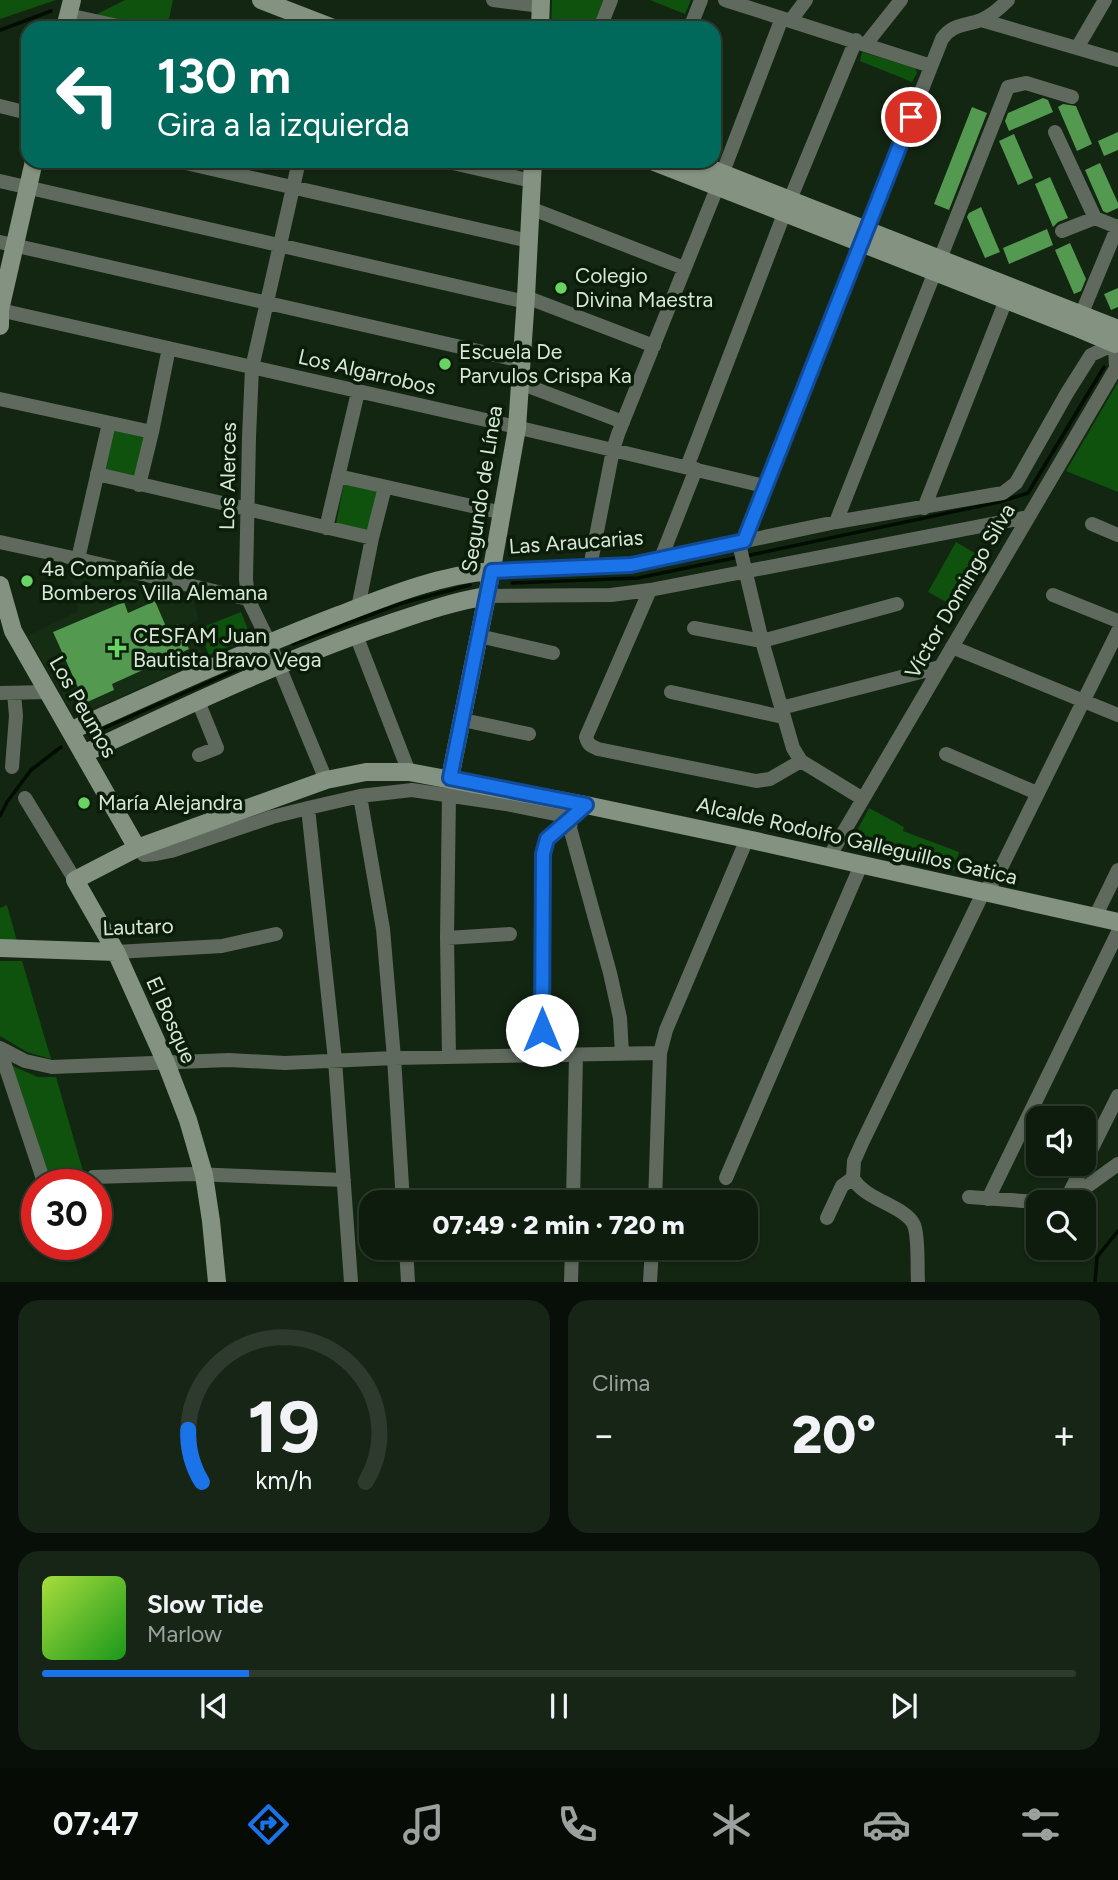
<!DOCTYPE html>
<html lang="es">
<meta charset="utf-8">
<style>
body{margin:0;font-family:Figtree,sans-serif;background:#172517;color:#f1f3f6;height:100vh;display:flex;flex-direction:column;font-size:26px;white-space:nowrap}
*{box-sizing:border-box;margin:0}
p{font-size:23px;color:#9ba19e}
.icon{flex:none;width:38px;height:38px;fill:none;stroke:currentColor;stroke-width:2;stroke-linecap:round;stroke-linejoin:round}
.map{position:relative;height:1282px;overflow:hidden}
.side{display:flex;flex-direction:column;gap:18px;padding:18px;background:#080f08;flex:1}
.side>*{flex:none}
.guide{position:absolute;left:21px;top:21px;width:700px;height:147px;border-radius:21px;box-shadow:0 2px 5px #0004,0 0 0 2px #2e3a2e;background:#00695c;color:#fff;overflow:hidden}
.fabs{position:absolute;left:1026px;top:1106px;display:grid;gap:14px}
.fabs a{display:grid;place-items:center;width:70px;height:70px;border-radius:14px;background:#0e1c0e;box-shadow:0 2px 5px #0004,0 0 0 2px #2e3a2e;font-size:35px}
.speed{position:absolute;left:21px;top:1169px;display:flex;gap:14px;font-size:35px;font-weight:700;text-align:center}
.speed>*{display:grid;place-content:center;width:91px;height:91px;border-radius:50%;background:#0e1c0e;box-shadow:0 2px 5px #0004,0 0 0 2px #2e3a2e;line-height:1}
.speed .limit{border:10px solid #d22;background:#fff;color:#111}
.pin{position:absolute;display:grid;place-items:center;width:60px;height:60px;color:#fff;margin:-30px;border:4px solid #fff;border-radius:50%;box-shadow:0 2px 7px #0007}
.me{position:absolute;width:77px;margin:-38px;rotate:0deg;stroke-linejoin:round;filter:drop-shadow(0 0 5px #0008)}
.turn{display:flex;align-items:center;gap:24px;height:147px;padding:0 21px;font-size:32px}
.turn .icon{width:91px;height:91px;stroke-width:2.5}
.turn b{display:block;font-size:49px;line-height:60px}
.big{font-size:52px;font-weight:800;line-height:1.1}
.side .widget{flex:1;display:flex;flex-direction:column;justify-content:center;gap:10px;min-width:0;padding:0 24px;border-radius:21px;background:#172517}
.side .dial{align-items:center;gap:0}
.dial svg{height:182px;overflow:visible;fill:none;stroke:#2e3a2e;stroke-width:7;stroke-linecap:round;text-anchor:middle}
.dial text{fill:#f1f3f6;stroke:none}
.song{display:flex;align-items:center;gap:21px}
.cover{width:84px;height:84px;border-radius:10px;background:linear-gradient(135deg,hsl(80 70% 55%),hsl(120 70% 35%))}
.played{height:7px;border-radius:4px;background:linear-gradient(90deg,#1a73e8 20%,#2e3a2e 20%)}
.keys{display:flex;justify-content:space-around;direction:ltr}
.heat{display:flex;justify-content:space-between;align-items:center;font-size:38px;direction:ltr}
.side .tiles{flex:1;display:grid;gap:18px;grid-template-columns:1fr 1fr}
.widget:last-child{grid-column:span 2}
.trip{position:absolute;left:359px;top:1190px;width:399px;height:70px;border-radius:21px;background:#0e1c0e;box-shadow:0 2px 5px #0004,0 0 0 2px #2e3a2e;font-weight:800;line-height:70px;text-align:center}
.dock{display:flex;height:112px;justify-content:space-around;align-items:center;background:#060b06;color:#9ba19e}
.dock .icon{width:49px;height:49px}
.dock .active{color:#1a73e8}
.dock b{font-size:32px;color:#f1f3f6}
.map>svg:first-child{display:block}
.built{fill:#152d13}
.green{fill:#0e520e}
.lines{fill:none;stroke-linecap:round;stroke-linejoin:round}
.stream{stroke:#000d00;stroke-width:3.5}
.building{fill:#549950}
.street{stroke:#5f695e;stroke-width:14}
.secondary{stroke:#839281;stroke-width:18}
.route-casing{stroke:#114b97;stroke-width:18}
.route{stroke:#1a73e8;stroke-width:12}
.poi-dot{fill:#69d464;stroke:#0a1d09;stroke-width:2.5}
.labels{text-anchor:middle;stroke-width:7;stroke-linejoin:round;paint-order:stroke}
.poi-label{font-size:21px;fill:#dae6d9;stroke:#0a1d09;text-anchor:start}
.street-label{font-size:21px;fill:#dae6d9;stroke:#0a1d09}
</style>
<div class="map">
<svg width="1118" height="1282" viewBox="0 0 1118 1282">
<rect width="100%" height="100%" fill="#132612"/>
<path class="built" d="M69 568 192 596 199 620 190 624 205 659 80 715 73 713 27 636 78 611Z"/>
<path class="green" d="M0 0H56L0 19Z
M125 0H173L167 28H159L95 15Z
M552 0H604L593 28H551Z
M650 0H691L685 14Z
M862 52 915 68 917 73 912 82 860 61Z
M1118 382V492L1066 471Z
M112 430 146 438 137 480 102 472Z
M344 483 381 490 370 531 336 524Z
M956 542 985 559 957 608 928 592Z
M241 612 251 637 209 655 198 629Z
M869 808 904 827 903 831 959 852 956 862 983 873V877L850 844Z
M7 905 17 941H0V908Z
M0 961H22L51 1059 27 1052 0 1036Z
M8 1064 38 1077H56L87 1185H50Z"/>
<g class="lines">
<path class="stream" d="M0 30 51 11
M746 556 999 502 1028 493 1104 367
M512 583 638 578 739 557
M293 644 402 603 470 585
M91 734 263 658
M0 816 7 802 31 770 61 747
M1095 1282 1097 1257 1118 1231"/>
</g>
<path class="building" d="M1043 98 1048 100 1053 112 1009 131 1005 121 1008 113Z
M1063 104 1076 106 1092 144 1077 151 1058 107Z
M972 107 987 113 949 210 934 204Z
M1118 132V150L1104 156 1098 141Z
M1014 134 1033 178 1018 185 999 141Z
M1100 163 1118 203V208L1107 213 1103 211 1085 170Z
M1050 177 1068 218 1058 222 1053 227 1035 184Z
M981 207 1000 252 985 258 967 217 969 213Z
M1047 229 1053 245 1009 264 1003 248Z
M1070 243 1086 279 1081 291 1074 294 1055 250Z
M1118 288V307L1111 310 1104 294Z
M155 601 167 629 178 624 189 649 112 684 114 690 85 703 53 632 124 602 128 613Z"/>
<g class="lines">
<path class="street" d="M493 0 541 6
M725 0 931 66
M68 15 127 28
M791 20 806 0
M981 20 1118 60
M600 28 611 0
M690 28 701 0
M866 44 901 0
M1077 48 1105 0
M0 106 28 113
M1055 132 1095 218 1117 227
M177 161 529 241
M299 161 252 368 249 437 246 579 248 599 269 642 326 780
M444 161 532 181
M0 181 526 302
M530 208 684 268
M1062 231 1095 218
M0 242 522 361
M526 297 654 346
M0 310 499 423 764 486
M1081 315 1118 226
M520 383 623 422
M0 399 152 432
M687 467 784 214 856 40
M97 474 372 538
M338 476 503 513
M139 485 152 432 169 348
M924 508 1006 300
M836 522 1008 87 1026 83 1072 97
M1092 524 1118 535
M326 528 358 392
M0 542 78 559 248 599
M661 558 696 469
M78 559 109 423
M590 567 613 450 618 434 713 198 782 18
M492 571 631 565 836 522 1003 493 1016 483 1067 393 1091 355 1115 344
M650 590 586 737C588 745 591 746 598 749L756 781 770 779 801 761
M1053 595 1118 621
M487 596 611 595 650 590 1028 517
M358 608 372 538 385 487
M694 628 762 641 897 604
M356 635 409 772
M479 636 553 653
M952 647 1118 715
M671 692 783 717
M0 693 48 692
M198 701 217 748 199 755
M781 708 940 667
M463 720 529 734
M946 754 1037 793
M12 767 16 716 14 693
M360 796 383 929 394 1058 403 1202
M25 798 75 880
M863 799 801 761 793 748 762 641 740 548 942 39C952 24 965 26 981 20 991 16 1000 8 1008 0
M308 808 335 1060 351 1282
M571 820 570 828 610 973 620 1018 622 1054
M137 848 144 855 156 854 171 851 272 817 308 808 360 796 412 790 506 804 560 815 571 820
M829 857 1116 368 1115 344
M1095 917 1118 870
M447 938 510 934
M116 952 222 946 276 934
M0 1048 25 1061 52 1067 229 1060 285 1063 394 1058 660 1053
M0 1050 45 1185
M542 1055 543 854C550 829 559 831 576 815
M449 1057 447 938 449 795
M93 1177 193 1174 344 1180
M726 1178 861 865
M853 1178 854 1161 862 1143 983 893 996 878 1118 631
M853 1178C864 1200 906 1206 914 1225 919 1237 917 1268 918 1282
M969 1197 1038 1202
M988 1199 1118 932
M1068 1200 1118 1164
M573 1202 576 1055
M655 1202 660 1053 666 1030 747 839
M1062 1202H1065L1118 1096
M827 1218 842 1186 853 1178
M406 1248 408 1282
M571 1282 572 1248
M650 1282 652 1248"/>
<path class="secondary" d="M261 0 333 28
M65 28 72 0
M540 28 541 0
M652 161 1075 327 1115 344 1118 339
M691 161 1118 329
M0 326V310L34 161
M0 585 13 631 137 848
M70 731C159 691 248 650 339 615 388 596 439 575 492 571
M83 754C180 709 278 662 379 627 415 615 450 602 487 596
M450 778 487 596 517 428 526 297 533 161
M0 948 116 952
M217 1282 211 1221 204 1175 188 1120 166 1063 116 952 75 880 137 848 326 780 366 772H409L586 805 747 839 1118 922"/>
</g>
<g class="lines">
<g class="route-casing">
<path id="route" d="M542 1030 543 854 547 839 586 805 450 778 492 571 631 565 744 541 911 117"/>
</g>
<use href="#route" class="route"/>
</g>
<g class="poi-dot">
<circle cx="561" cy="288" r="7"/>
<circle cx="445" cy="364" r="7"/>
<circle cx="27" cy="581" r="7"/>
<path d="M113.5 637.5h7v7h7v7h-7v7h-7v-7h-7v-7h7z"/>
<circle cx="84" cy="803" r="7"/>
</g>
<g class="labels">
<g class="poi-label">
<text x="575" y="283">Colegio<tspan x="575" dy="24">Divina Maestra</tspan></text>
<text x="459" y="359">Escuela De<tspan x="459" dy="24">Parvulos Crispa Ka</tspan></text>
<text x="41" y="576">4a Compañía de<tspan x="41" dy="24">Bomberos Villa Alemana</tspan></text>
<text x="133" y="643">CESFAM Juan<tspan x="133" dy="24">Bautista Bravo Vega</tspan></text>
<text x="98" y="810">María Alejandra</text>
</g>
<g class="street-label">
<text transform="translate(367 372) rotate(13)" y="7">Los Algarrobos</text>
<text transform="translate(228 476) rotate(-89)" y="7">Los Alerces</text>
<text transform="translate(482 489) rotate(-81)" y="7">Segundo de Línea</text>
<text transform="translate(576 542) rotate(-4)" y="7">Las Araucarias</text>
<text transform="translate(960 591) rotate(-60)" y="7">Víctor Domingo Silva</text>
<text transform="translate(83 707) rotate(60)" y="7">Los Peumos</text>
<text transform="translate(857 841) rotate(13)" y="7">Alcalde Rodolfo Galleguillos Gatica</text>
<text transform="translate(138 927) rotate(-2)" y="7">Lautaro</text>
<text transform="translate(171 1020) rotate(66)" y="7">El Bosque</text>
</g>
</g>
</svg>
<div class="fabs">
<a><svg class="icon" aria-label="sound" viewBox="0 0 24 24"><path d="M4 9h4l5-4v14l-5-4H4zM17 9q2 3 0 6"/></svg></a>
<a><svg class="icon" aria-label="search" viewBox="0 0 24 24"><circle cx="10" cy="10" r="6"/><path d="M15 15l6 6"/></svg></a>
</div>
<div class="speed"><div class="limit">30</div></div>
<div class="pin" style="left:911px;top:117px;background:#d93025"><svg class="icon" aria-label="arrive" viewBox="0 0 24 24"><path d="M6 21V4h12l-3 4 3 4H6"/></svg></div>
<svg class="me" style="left:542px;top:1030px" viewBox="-20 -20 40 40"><circle r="19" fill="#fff"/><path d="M0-13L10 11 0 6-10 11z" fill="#1a73e8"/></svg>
<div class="trip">07:49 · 2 min · 720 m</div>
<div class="guide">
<div class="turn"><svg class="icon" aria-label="left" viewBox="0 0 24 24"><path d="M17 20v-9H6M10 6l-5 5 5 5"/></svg><div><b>130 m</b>Gira a la izquierda</div></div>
</div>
</div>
<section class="side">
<div class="tiles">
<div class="widget dial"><svg viewBox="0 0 100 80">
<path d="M14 69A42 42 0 1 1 86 69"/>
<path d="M14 69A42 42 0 0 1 8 46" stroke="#1a73e8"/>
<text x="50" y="56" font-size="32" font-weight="700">19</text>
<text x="50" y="72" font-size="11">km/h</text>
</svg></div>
<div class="widget"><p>Clima</p>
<div class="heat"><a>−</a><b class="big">20°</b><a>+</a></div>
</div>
<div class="widget">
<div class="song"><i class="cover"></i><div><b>Slow Tide</b><p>Marlow</p></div></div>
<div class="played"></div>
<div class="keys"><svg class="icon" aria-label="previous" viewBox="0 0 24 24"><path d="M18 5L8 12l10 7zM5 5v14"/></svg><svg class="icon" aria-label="pause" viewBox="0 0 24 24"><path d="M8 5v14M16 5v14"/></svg><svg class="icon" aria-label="next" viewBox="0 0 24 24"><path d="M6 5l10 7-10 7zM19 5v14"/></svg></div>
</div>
</div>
</section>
<nav class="dock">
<b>07:47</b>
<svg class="icon active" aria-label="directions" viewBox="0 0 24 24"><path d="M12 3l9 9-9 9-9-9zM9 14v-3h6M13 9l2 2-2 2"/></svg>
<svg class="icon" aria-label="music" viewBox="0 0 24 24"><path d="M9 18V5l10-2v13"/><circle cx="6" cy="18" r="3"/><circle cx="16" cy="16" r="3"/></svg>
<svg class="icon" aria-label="phone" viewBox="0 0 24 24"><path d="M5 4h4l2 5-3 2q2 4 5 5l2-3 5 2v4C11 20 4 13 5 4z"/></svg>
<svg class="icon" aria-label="climate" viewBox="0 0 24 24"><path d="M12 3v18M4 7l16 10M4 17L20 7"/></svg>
<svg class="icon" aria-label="car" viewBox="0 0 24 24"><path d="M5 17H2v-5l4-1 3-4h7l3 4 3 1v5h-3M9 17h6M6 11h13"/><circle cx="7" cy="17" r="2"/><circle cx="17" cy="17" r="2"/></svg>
<svg class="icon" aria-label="filters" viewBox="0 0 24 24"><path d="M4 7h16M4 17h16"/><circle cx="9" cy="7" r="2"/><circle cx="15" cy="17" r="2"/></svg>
</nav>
